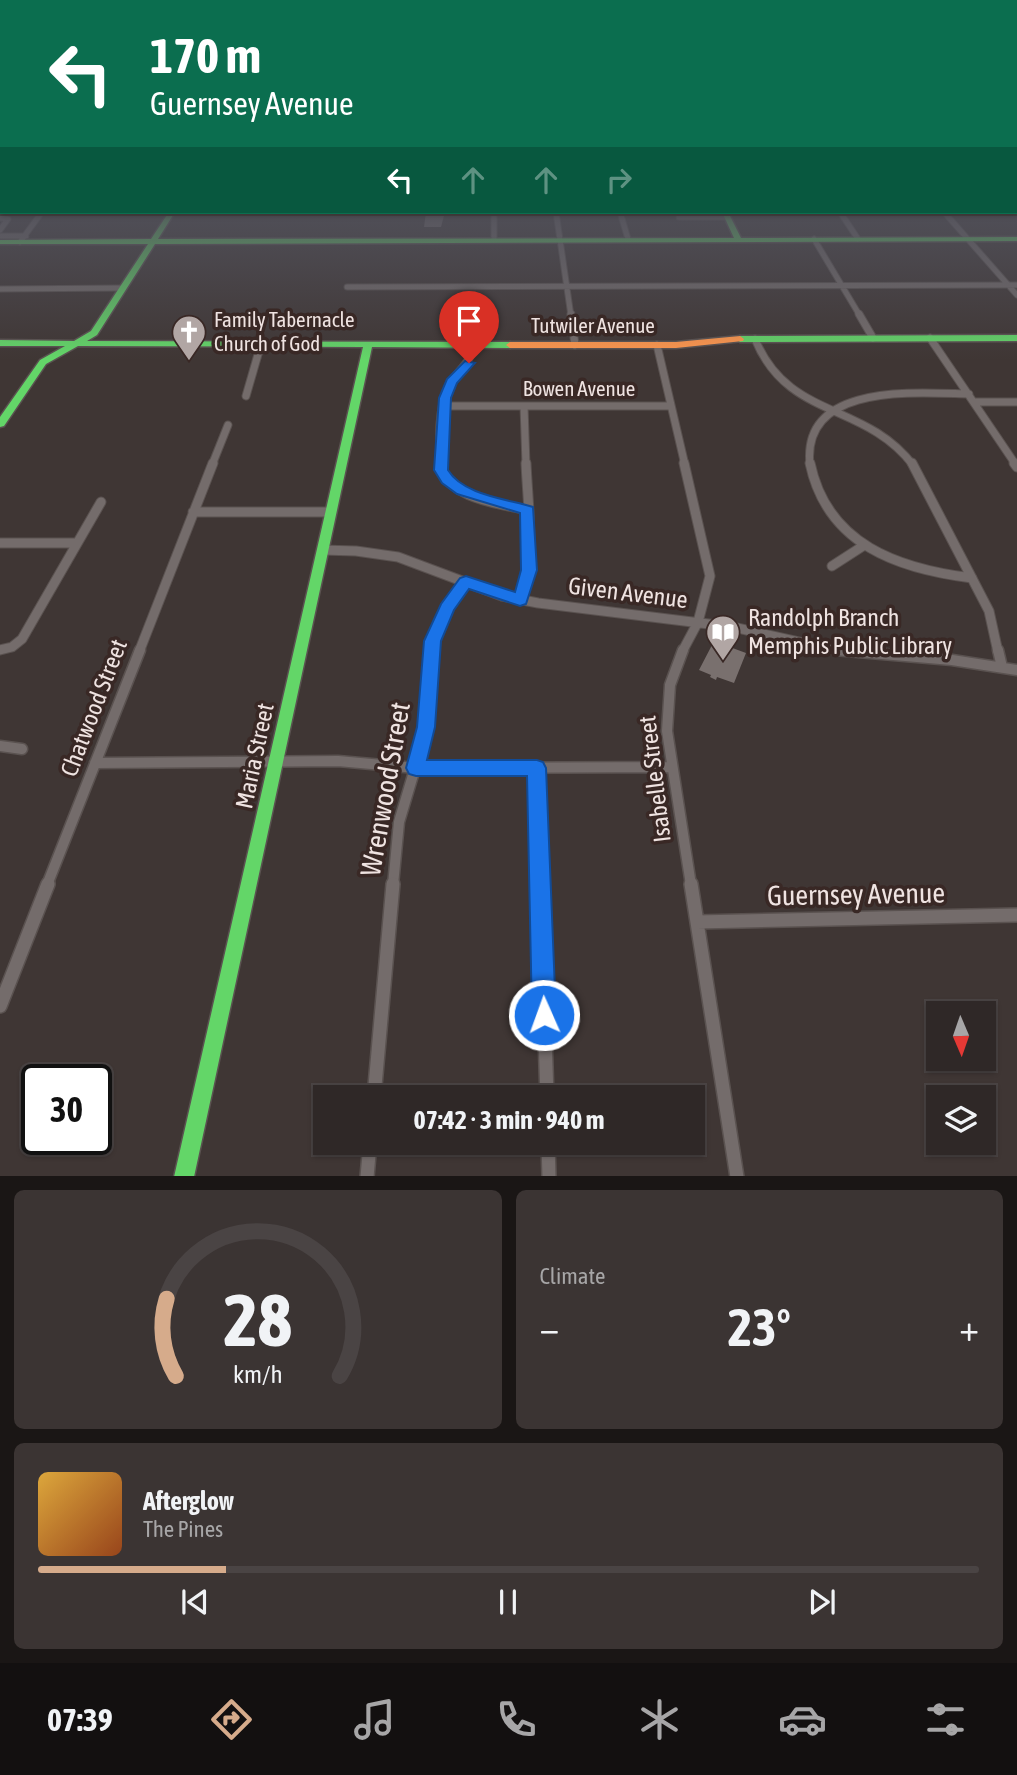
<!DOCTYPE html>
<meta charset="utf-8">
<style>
body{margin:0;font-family:"Asap Condensed",sans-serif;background:#3b3433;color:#f1f3f6;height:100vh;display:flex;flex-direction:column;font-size:26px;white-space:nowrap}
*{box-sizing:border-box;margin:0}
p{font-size:23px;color:#a7a6a7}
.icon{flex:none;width:38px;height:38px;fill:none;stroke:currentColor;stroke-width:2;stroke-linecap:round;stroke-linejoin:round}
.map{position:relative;height:1176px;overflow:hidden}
.panel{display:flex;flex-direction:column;gap:14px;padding:14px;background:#1a1615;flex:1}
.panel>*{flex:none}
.top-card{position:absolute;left:0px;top:0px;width:1018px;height:214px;box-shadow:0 2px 5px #0004,0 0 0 2px #4a4444;background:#0b6e4f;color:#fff;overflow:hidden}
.needle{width:46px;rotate:178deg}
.controls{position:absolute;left:926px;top:1001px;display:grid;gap:14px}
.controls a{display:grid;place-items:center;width:70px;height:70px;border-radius:0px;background:#2f2827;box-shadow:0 2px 5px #0004,0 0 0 2px #4a4444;font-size:35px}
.speed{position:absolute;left:21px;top:1064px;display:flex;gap:14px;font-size:35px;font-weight:700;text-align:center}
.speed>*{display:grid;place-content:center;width:91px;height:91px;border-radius:50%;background:#2f2827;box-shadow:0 2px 5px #0004,0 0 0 2px #4a4444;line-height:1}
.speed .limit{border:4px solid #111;border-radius:10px;background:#fff;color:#111}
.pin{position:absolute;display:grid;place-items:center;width:60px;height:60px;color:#fff;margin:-72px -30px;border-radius:50% 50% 50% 0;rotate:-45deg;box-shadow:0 0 7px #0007}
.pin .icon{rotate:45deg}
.me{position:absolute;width:77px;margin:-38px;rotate:358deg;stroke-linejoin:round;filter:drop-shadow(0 0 5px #0008)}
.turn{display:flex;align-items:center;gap:24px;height:147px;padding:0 35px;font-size:32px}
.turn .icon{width:91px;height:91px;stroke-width:2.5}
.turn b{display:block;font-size:49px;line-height:60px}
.lanes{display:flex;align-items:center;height:66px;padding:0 35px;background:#0003;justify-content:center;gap:35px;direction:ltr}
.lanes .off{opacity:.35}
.big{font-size:52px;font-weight:700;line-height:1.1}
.panel .tile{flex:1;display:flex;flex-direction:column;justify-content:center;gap:10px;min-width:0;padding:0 24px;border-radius:10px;background:#3b3433}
.panel .dial{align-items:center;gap:0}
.dial svg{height:182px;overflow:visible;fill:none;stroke:#4a4444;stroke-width:7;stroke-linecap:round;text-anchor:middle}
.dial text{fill:#f1f3f6;stroke:none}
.song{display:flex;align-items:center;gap:21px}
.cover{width:84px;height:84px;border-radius:10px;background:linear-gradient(135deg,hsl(40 70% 55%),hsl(20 70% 35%))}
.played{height:7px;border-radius:4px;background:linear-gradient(90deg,#d6ab8b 20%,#4a4444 20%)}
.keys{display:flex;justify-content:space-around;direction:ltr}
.heat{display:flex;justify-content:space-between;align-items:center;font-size:38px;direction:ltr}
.panel .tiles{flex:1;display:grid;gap:14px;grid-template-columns:1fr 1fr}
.tile:last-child{grid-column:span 2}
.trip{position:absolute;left:313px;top:1085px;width:392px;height:70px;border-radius:0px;background:#2f2827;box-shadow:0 2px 5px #0004,0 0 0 2px #4a4444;font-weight:700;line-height:70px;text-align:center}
.menu{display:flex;height:112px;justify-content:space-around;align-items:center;background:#131010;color:#a7a6a7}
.menu .icon{width:49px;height:49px}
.menu .active{color:#d6ab8b}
.menu b{font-size:32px;color:#f1f3f6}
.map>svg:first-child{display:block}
.building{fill:#79706e}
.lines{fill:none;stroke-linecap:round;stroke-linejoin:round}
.street-far4-casing{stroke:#5a5250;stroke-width:7}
.street-far3-casing{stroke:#5a5250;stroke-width:9}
.street-far2-casing{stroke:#5a5250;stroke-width:11}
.street-far1-casing{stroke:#5a5250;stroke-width:13}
.street-casing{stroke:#5a5250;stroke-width:16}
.fast-casing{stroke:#5a5250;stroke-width:3}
.slow-casing{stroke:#5a5250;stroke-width:3}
.street-far4{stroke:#746c6b;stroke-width:5}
.street-far3{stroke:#746c6b;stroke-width:7}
.street-far2{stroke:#746c6b;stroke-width:9}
.street-far1{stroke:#746c6b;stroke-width:10}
.street{stroke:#746c6b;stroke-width:13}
.fast{fill:#63d668;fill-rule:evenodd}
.slow{fill:#ff974d;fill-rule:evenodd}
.route{fill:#1a73e8;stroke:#114b97;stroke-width:2}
.labels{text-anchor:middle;stroke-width:7;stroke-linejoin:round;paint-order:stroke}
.far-poi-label{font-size:21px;fill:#efe3e1;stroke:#392825;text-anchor:start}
.far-street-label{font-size:21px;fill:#efe3e1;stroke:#392825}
.street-label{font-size:24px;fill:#efe3e1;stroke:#392825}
.poi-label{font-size:24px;fill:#efe3e1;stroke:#392825;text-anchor:start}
.near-street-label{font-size:28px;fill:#efe3e1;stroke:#392825}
</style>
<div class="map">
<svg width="1017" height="1177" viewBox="0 0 1017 1177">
<rect width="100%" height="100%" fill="#3f3634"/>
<path class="building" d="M426 212H445L441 227H424Z
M719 639 728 643 727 646 746 653 734 683 717 677 716 680 710 677 711 675 699 670 712 645H714Z"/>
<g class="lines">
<g class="street-far4-casing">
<path id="street-far4" d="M494 212V240
M556 212 571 316
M620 212 628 239
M840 212 858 239
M944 212 1017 295
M679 217H728
M0 218 8 219 0 230
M0 236H26
M814 239 860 316
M20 242 42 212
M347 287 1017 285
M0 289 123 288"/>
</g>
<g class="street-far3-casing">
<path id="street-far3" d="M571 314 575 345
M859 314 873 338
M930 338 1016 465
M755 339C788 420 864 401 913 465
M657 345 685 465
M246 396 261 344
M974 402H1017
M445 406H671
M524 406 526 465
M212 465 228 425
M440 465C439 441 438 409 448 387 456 372 471 363 474 345
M810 465C801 382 916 393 969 394"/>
</g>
<g class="street-far2-casing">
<path id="street-far2" d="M440 463C444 498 501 504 528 510
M810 463C827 545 899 569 972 578
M912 463 989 611 998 652
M1014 463 1017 467
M193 512H331
M0 543H77
M322 550 356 551 398 557 502 596 538 603 733 627 835 650 855 652
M832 566 863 546
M520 600C536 557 528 509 526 463
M0 650 12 647 22 639 101 502
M139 652 213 463
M432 652C434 625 451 603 466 582
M682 652 698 622 710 576 684 463"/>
</g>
<g class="street-far1-casing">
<path id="street-far1" d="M683 650 670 685 667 731 691 885
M835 650 952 660 1017 670
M998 650 1002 667
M0 746 22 749
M95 763 338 761 416 768 671 767
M536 768 540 885
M47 885 140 650
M393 885 399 822 425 735 432 650"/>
</g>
<g class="street-casing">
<path id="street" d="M540 884 547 1097
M691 884 737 1177
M697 922 1017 915
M0 1006 48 884
M374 1097 393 884
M548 1143 549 1177
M367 1177 370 1143"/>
</g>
<g class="fast-casing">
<path id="fast" d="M169 212H175L158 239 734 238 722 212H728L741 238 1017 237V241L155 244 97 335 87 341 510 342 514 345 510 348 372 347 194 1177H174L363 347 78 346 46 364 4 426 0 427V417L40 360 65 346H0V340L74 341 91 331 148 244H0V240L151 239Z
M1017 335V341L740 342 736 339 740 336Z"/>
</g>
<g class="slow-casing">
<path id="slow" d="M740 336 744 339 743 341 676 348H510L506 345 510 342H676Z"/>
</g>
<use href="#street-far4" class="street-far4"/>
<use href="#street-far3" class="street-far3"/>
<use href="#street-far2" class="street-far2"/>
<use href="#street-far1" class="street-far1"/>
<use href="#street" class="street"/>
<use href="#fast" class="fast"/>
<use href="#slow" class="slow"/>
</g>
<linearGradient id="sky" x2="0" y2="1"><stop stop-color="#231e1d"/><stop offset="0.54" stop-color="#52525c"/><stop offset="1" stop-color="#52525c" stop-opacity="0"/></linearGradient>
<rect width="1017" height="360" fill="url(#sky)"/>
<path class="route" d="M465 361 475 363 457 383 451 398 448 470C463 495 507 499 533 507L537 570 526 604 520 606 469 589 454 610 441 641 435 727 427 760H537L543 762 546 768 556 1015 553 1023 544 1027 536 1023 532 1015 527 776H416L409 774 406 768 417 727 424 641 441 604 460 578 466 576 515 592 521 570 520 513 457 494 442 483 434 470 439 398 447 379Z"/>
<defs>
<g id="church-pin" transform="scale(1.75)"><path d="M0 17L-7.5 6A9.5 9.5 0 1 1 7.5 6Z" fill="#b1a6a4" stroke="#392825"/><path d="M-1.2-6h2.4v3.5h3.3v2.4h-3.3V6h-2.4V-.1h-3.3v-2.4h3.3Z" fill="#fff"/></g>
<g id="library-pin" transform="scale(1.75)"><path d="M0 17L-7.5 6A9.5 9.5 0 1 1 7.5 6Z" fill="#b1a6a4" stroke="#392825"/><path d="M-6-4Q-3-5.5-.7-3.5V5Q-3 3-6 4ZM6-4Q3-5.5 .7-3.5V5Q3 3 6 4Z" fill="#fff"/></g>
</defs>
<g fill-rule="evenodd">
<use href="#church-pin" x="189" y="332"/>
<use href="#library-pin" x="723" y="632"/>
</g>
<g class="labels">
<g class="far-poi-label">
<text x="214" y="327">Family Tabernacle<tspan x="214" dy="24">Church of God</tspan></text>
</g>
<g class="far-street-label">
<text x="593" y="333">Tutwiler Avenue</text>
<text x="579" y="396">Bowen Avenue</text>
</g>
<g class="street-label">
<text transform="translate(628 593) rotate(7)" y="8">Given Avenue</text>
<text transform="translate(94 708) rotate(-69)" y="8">Chatwood Street</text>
<text transform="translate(255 756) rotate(-78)" y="8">Maria Street</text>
<text transform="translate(655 779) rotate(-97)" y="8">Isabelle Street</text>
</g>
<g class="poi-label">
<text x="748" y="626">Randolph Branch<tspan x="748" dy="28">Memphis Public Library</tspan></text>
</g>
<g class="near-street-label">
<text transform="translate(385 789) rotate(-80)" y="10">Wrenwood Street</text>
<text transform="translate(856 894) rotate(-1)" y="10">Guernsey Avenue</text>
</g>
</g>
</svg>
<div class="controls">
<a><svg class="needle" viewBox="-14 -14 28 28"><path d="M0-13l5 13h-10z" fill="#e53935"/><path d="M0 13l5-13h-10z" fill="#a7a6a7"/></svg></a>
<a><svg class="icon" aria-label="layers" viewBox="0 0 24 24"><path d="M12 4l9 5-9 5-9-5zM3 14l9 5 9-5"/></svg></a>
</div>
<div class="speed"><div class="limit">30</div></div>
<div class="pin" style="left:469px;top:363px;background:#d93025"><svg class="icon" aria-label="arrive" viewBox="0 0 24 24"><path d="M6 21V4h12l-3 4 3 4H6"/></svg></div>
<svg class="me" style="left:544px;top:1015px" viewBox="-20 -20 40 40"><circle r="17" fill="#1a73e8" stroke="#fff" stroke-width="3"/><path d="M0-11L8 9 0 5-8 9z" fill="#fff"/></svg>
<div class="trip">07:42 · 3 min · 940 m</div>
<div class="top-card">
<div class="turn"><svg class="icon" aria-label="left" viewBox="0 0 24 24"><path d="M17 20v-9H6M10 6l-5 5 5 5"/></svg><div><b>170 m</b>Guernsey Avenue</div></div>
<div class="lanes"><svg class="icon" aria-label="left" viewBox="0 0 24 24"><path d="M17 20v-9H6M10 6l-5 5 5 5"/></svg><svg class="icon off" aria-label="ahead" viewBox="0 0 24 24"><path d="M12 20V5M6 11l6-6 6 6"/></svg><svg class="icon off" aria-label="ahead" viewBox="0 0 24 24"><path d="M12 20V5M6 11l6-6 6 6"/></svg><svg class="icon off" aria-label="right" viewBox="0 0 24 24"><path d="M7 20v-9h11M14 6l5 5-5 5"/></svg></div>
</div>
</div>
<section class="panel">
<div class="tiles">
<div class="tile dial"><svg viewBox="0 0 100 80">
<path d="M14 69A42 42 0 1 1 86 69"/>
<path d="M14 69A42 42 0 0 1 10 35" stroke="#d6ab8b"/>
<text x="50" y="56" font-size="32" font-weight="700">28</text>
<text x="50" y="72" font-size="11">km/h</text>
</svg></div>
<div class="tile"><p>Climate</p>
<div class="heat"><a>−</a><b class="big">23°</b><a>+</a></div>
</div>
<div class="tile">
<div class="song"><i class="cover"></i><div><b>Afterglow</b><p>The Pines</p></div></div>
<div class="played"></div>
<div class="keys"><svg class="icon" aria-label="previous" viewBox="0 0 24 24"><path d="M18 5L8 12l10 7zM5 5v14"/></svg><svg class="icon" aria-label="pause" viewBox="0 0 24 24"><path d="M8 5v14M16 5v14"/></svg><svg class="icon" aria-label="next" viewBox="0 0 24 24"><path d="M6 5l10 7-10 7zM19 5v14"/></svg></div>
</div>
</div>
</section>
<nav class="menu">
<b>07:39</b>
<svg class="icon active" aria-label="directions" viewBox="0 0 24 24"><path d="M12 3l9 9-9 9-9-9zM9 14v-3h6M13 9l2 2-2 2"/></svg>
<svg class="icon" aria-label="music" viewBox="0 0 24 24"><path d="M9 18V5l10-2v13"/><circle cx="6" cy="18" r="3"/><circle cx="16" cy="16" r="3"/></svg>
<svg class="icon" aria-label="phone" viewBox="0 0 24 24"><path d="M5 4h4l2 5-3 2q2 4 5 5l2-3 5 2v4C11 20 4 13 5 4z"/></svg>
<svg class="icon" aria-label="climate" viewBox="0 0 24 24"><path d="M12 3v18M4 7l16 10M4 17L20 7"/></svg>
<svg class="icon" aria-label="car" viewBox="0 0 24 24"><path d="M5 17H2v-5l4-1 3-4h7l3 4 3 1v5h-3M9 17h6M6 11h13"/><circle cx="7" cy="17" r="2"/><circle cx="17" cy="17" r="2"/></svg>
<svg class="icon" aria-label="filters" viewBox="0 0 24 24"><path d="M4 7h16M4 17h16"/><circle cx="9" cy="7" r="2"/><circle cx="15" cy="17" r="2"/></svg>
</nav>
